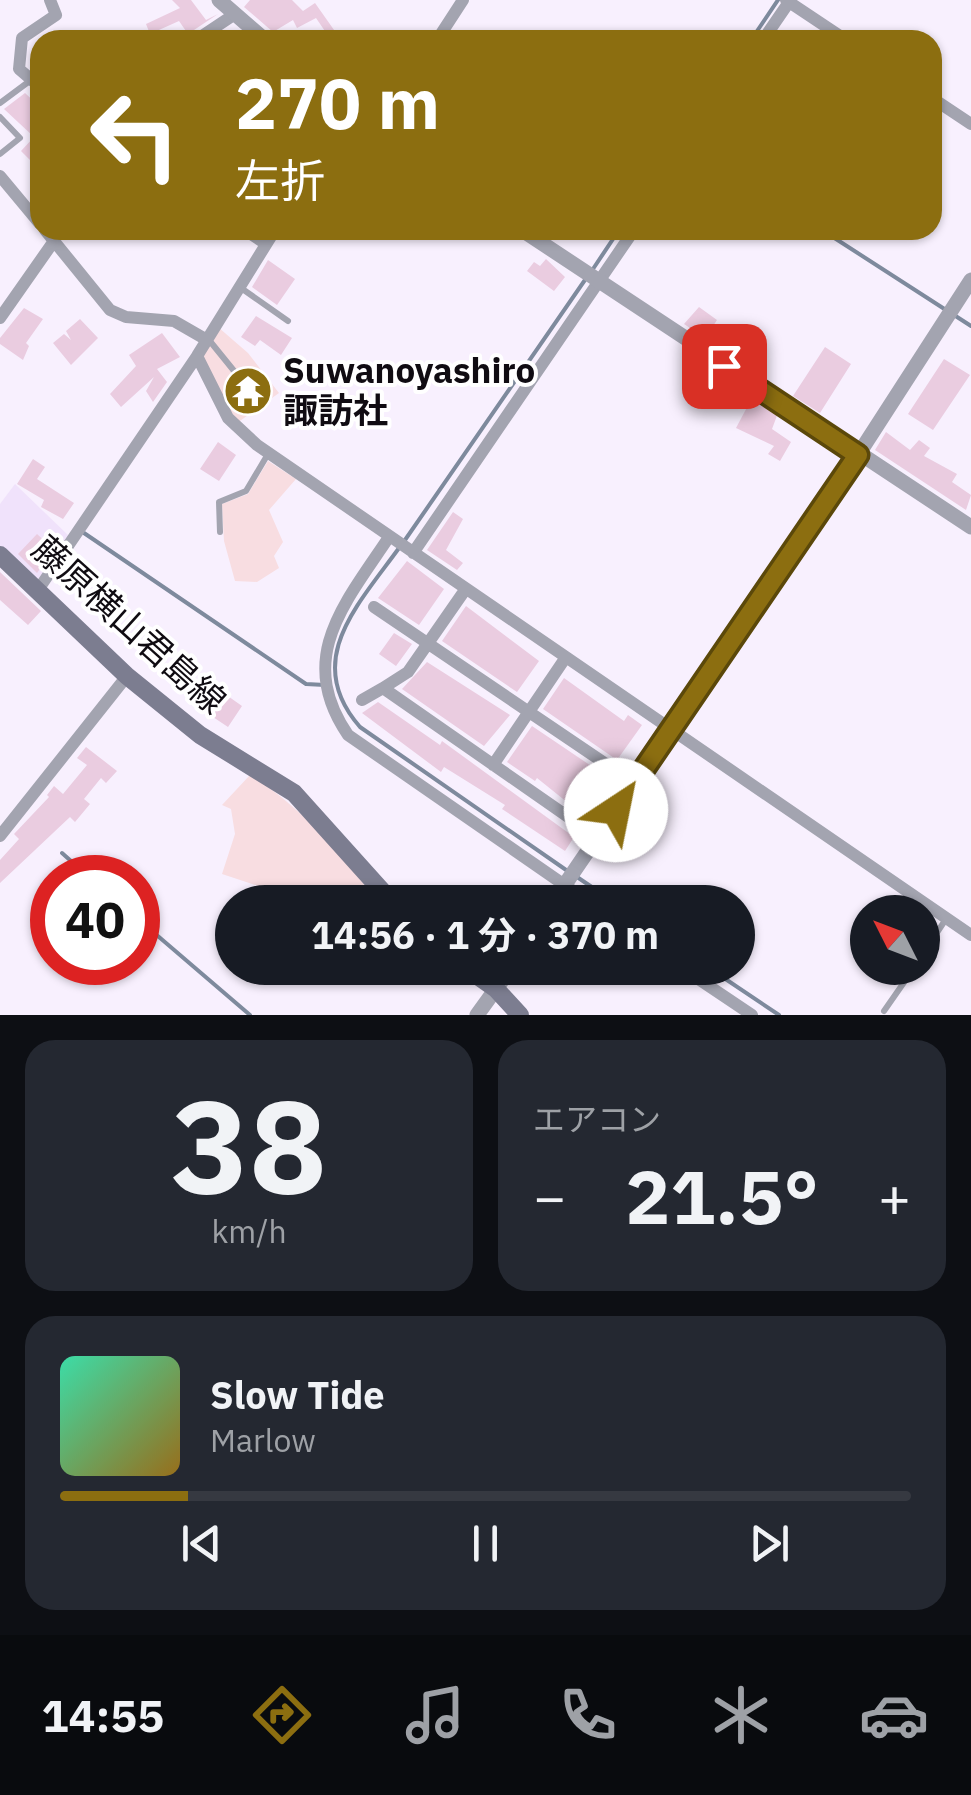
<!DOCTYPE html>
<html lang="ja">
<meta charset="utf-8">
<style>
body{margin:0;font-family:"IBM Plex Sans","Noto Sans JP",sans-serif;background:#242831;color:#f1f3f6;height:100vh;display:flex;flex-direction:column;font-size:38px;white-space:nowrap}
*{box-sizing:border-box;margin:0}
p{font-size:32px;color:#9ea1a6}
.icon{flex:none;width:55px;height:55px;fill:none;stroke:currentColor;stroke-width:2;stroke-linecap:round;stroke-linejoin:round}
.map{position:relative;height:1015px;overflow:hidden}
.panel{display:flex;flex-direction:column;gap:25px;padding:25px;background:#0d0f14;flex:1}
.panel>*{flex:none}
.top-card{position:absolute;left:30px;top:30px;width:912px;height:210px;border-radius:30px;box-shadow:0 2px 8px #0004;background:#8c6e10;color:#fff;overflow:hidden}
.needle{width:65px;rotate:312deg}
.buttons{position:absolute;left:850px;top:895px;display:grid;gap:20px}
.buttons a{display:grid;place-items:center;width:90px;height:90px;border-radius:50%;background:#171b24;box-shadow:0 2px 8px #0004;font-size:50px}
.speed{position:absolute;left:30px;top:855px;display:flex;gap:20px;font-size:50px;font-weight:700;text-align:center}
.speed>*{display:grid;place-content:center;width:130px;height:130px;border-radius:50%;background:#171b24;box-shadow:0 2px 8px #0004;line-height:1}
.speed .limit{border:15px solid #d22;background:#fff;color:#111}
.pin{position:absolute;display:grid;place-items:center;width:85px;height:85px;color:#fff;margin:-42px;border-radius:20px;box-shadow:0 5px 15px #0006}
.me{position:absolute;width:110px;margin:-55px;rotate:34deg;stroke-linejoin:round;filter:drop-shadow(0 0 8px #0008)}
.turn{display:flex;align-items:center;gap:35px;height:210px;padding:0 40px;font-size:45px}
.turn .icon{width:130px;height:130px;stroke-width:2.5}
.turn b{display:block;font-size:70px;line-height:85px}
.big{font-size:75px;font-weight:700;line-height:1.1}
.panel .widget{flex:1;display:flex;flex-direction:column;justify-content:center;gap:15px;min-width:0;padding:0 35px;border-radius:30px;background:#242831}
.panel .dial{align-items:center;gap:0}
.dial b{font-size:130px;line-height:1}
.song{display:flex;align-items:center;gap:30px}
.cover{width:120px;height:120px;border-radius:15px;background:linear-gradient(135deg,hsl(160 70% 55%),hsl(40 70% 35%))}
.played{height:10px;border-radius:5px;background:linear-gradient(90deg,#8c6e10 15%,#363941 15%)}
.keys{display:flex;justify-content:space-around;direction:ltr}
.heat{display:flex;justify-content:space-between;align-items:center;font-size:55px;direction:ltr}
.panel .tiles{flex:1;display:grid;gap:25px;grid-template-columns:1fr 1fr}
.widget:last-child{grid-column:span 2}
.trip{position:absolute;left:215px;top:885px;width:540px;height:100px;border-radius:50px;background:#171b24;box-shadow:0 2px 8px #0004;font-weight:700;line-height:100px;text-align:center}
.dock{display:flex;height:160px;justify-content:space-around;align-items:center;background:#090b0e;color:#9ea1a6}
.dock .icon{width:70px;height:70px}
.dock .on{color:#8c6e10}
.dock b{font-size:45px;color:#f1f3f6}
.map>svg:first-child{display:block}
.built{fill:#f0e2fb}
.green{fill:#f8dde1}
.lines{fill:none;stroke-linecap:round;stroke-linejoin:round}
.stream{stroke:#7e8a9d;stroke-width:4}
.building{fill:#eacce0}
.service{stroke:#a3a4b0;stroke-width:6}
.minor{stroke:#a3a4b0;stroke-width:12}
.tertiary{stroke:#a3a4b0;stroke-width:15}
.secondary{stroke:#7c7d90;stroke-width:18}
.route-casing{stroke:#5b480a;stroke-width:25}
.route{stroke:#8c6e10;stroke-width:18}
.labels{text-anchor:middle;stroke-width:8;stroke-linejoin:round;paint-order:stroke}
.poi-label{font-size:35px;font-weight:bold;fill:#100c12;stroke:#fff;text-anchor:start}
.street-label{font-size:35px;fill:#100c12;stroke:#fff}
</style>
<div class="map">
<svg width="971" height="1015" viewBox="0 0 971 1015">
<rect width="100%" height="100%" fill="#f8f0fe"/>
<path class="built" d="M15 484 70 537 36 582 0 547V504Z"/>
<path class="green" d="M218 327 248 353 279 393 237 423 199 356Z
M268 461 296 479 269 510 283 542 274 556 279 568 257 582 235 581 224 541 222 504 248 494Z
M250 775C302 807 338 852 376 899L374 902H307L222 874 235 834 231 809 222 805Z"/>
<g class="lines">
<path class="stream" d="M751 40 778 0
M822 230 946 310
M593 269 619 230
M954 315 971 326
M84 533 306 684 325 685
M405 540 587 277
M399 548C357 606 302 661 360 727L569 872
M62 853 90 878
M577 877 614 902
M138 919 250 1015
M709 968 779 1015"/>
</g>
<path class="building" d="M172 0H191L206 20 218 14 188 34 179 21 150 34 146 24 180 8Z
M250 0H292L303 11 315 3 339 37 331 40 316 18 297 28 293 20 273 32 244 7Z
M25 93 40 107V149L30 160 21 151 34 137 4 109Z
M546 259 565 277 554 291 527 271 534 262 540 266Z
M268 260 295 279 277 305 252 287Z
M699 307 717 320 705 338 684 324Z
M24 308 43 319 26 343 29 346 23 360 0 344V338Z
M256 316 292 338 281 355 260 340 255 346 241 337Z
M80 319 98 338 71 365 53 343 64 334 71 340 66 331Z
M162 333 180 357 157 369 167 382 153 402 146 391 154 377 121 407 110 394 136 366 129 355Z
M825 347 851 364 820 413 793 396Z
M944 359 970 375 933 430 908 414Z
M753 396 778 413 772 429 791 442 780 461 768 454 774 446 736 428Z
M886 432 910 450 919 440 930 448 924 456 957 474 952 482 971 495 966 510 875 450Z
M218 442 236 455 219 481 200 469Z
M33 459 45 467 37 479 74 503 63 519 41 507 44 500 17 484Z
M453 512 463 519 446 550 463 563 457 570 427 550Z
M37 534 49 545 39 557 45 562 37 573 18 554Z
M407 561 444 589 419 625 378 598Z
M0 572 41 611 28 625 0 600Z
M466 606 539 661 517 692 442 641Z
M394 633 412 644 396 666 379 654Z
M427 662 510 715 484 746 402 689Z
M564 678 624 721 628 715 642 725 617 760 543 709Z
M225 694 242 706 228 727 210 715Z
M378 702 440 745 442 741 574 837 565 851 502 809 505 805 444 767 441 772 362 713Z
M532 726 612 780 583 815 537 778 535 781 507 762Z
M86 747 117 771 106 783 101 778 84 799 90 804 75 822 70 817 0 883V860L19 839 14 834 49 797 47 795 54 786 63 794 87 765 77 758Z"/>
<g class="lines">
<path class="service" d="M0 103 31 80
M0 117 20 138 0 154
M241 288 288 321
M209 340 239 377
M220 532 219 502 246 491 268 454
M922 955 946 919
M884 1011 914 968"/>
<path class="minor" d="M786 0 846 40
M196 40 235 14
M437 40 463 0
M763 40 789 2
M40 87 19 69 22 38 56 15 50 0
M932 98 971 124
M0 176 40 224
M45 230 110 310 126 317 174 321 207 340
M245 230 266 244
M0 318 54 241
M197 356 228 418 257 445 971 935
M389 537C345 603 295 658 348 735L589 902
M413 553 634 230
M38 590 197 356 275 230
M465 590 408 672 383 688 597 837
M374 607 634 783
M362 700 383 688
M493 765 566 657
M0 836 127 676
M682 968 752 1015"/>
<path class="tertiary" d="M219 0 265 40
M522 230 971 527
M553 902 858 455 971 280
M477 1015 511 968"/>
<path class="secondary" d="M0 555 127 676 200 735 294 793 392 902
M466 968 496 989 520 1015"/>
</g>
<g class="lines">
<g class="route-casing">
<path id="route" d="M616 810 858 455 724 366"/>
</g>
<use href="#route" class="route"/>
</g>
<defs>
<g id="temple-disc" transform="scale(2.5)"><circle r="9.5" fill="#8c6e10" stroke="#fff"/><path d="M0-6L5-2H3V0L6.5 2.5H4V6H1.5V3h-3V6H-4V2.5H-6.5L-3 0V-2H-5Z" fill="#fff"/></g>
</defs>
<g fill-rule="evenodd">
<use href="#temple-disc" x="248" y="391"/>
</g>
<g class="labels">
<g class="poi-label">
<text x="283" y="383">Suwanoyashiro<tspan x="283" dy="40">諏訪社</tspan></text>
</g>
<g class="street-label">
<text transform="translate(129 625) rotate(42)" y="12">藤原横山君島線</text>
</g>
</g>
</svg>
<div class="buttons">
<a><svg class="needle" viewBox="-14 -14 28 28"><path d="M0-13l5 13h-10z" fill="#e53935"/><path d="M0 13l5-13h-10z" fill="#9ea1a6"/></svg></a>
</div>
<div class="speed"><div class="limit">40</div></div>
<div class="pin" style="left:724px;top:366px;background:#d93025"><svg class="icon" aria-label="arrive" viewBox="0 0 24 24"><path d="M6 21V4h12l-3 4 3 4H6"/></svg></div>
<svg class="me" style="left:616px;top:810px" viewBox="-20 -20 40 40"><circle r="19" fill="#fff"/><path d="M0-13L10 11 0 6-10 11z" fill="#8c6e10"/></svg>
<div class="trip">14:56 · 1 分 · 370 m</div>
<div class="top-card">
<div class="turn"><svg class="icon" aria-label="left" viewBox="0 0 24 24"><path d="M17 20v-9H6M10 6l-5 5 5 5"/></svg><div><b>270 m</b>左折</div></div>
</div>
</div>
<section class="panel">
<div class="tiles">
<div class="widget dial"><b>38</b><p>km/h</p></div>
<div class="widget"><p>エアコン</p>
<div class="heat"><a>−</a><b class="big">21.5°</b><a>+</a></div>
</div>
<div class="widget">
<div class="song"><i class="cover"></i><div><b>Slow Tide</b><p>Marlow</p></div></div>
<div class="played"></div>
<div class="keys"><svg class="icon" aria-label="previous" viewBox="0 0 24 24"><path d="M18 5L8 12l10 7zM5 5v14"/></svg><svg class="icon" aria-label="pause" viewBox="0 0 24 24"><path d="M8 5v14M16 5v14"/></svg><svg class="icon" aria-label="next" viewBox="0 0 24 24"><path d="M6 5l10 7-10 7zM19 5v14"/></svg></div>
</div>
</div>
</section>
<nav class="dock">
<b>14:55</b>
<svg class="icon on" aria-label="directions" viewBox="0 0 24 24"><path d="M12 3l9 9-9 9-9-9zM9 14v-3h6M13 9l2 2-2 2"/></svg>
<svg class="icon" aria-label="music" viewBox="0 0 24 24"><path d="M9 18V5l10-2v13"/><circle cx="6" cy="18" r="3"/><circle cx="16" cy="16" r="3"/></svg>
<svg class="icon" aria-label="phone" viewBox="0 0 24 24"><path d="M5 4h4l2 5-3 2q2 4 5 5l2-3 5 2v4C11 20 4 13 5 4z"/></svg>
<svg class="icon" aria-label="climate" viewBox="0 0 24 24"><path d="M12 3v18M4 7l16 10M4 17L20 7"/></svg>
<svg class="icon" aria-label="car" viewBox="0 0 24 24"><path d="M5 17H2v-5l4-1 3-4h7l3 4 3 1v5h-3M9 17h6M6 11h13"/><circle cx="7" cy="17" r="2"/><circle cx="17" cy="17" r="2"/></svg>
</nav>
